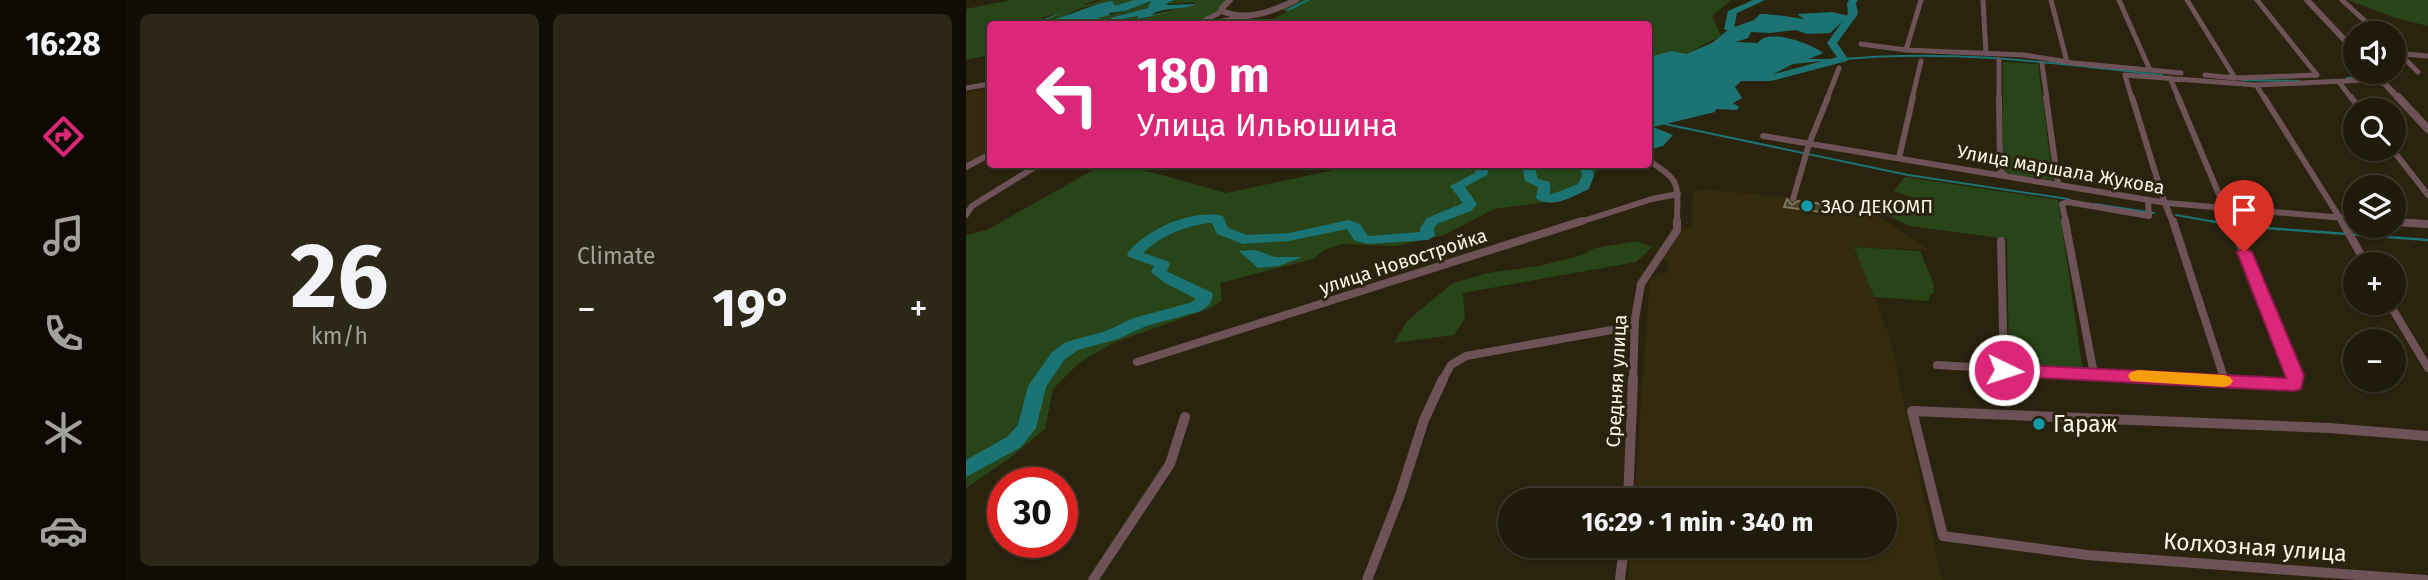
<!DOCTYPE html>
<meta charset="utf-8">
<style>
body{margin:0;font-family:"Fira Sans",sans-serif;background:#2d2718;color:#f1f3f6;height:100vh;display:flex;flex-direction:column;font-size:26px;white-space:nowrap}
*{box-sizing:border-box;margin:0}
p{font-size:23px;color:#a2a19c}
.icon{flex:none;width:38px;height:38px;fill:none;stroke:currentColor;stroke-width:2;stroke-linecap:round;stroke-linejoin:round}
.map{position:relative;flex:1;overflow:hidden}
.panel{display:flex;flex-direction:column;gap:14px;padding:14px;background:#120e06;width:840px}
.panel>*{flex:none}
.top-card{position:absolute;left:21px;top:21px;width:665px;height:147px;border-radius:7px;box-shadow:0 2px 5px #0004,0 0 0 2px #3d382b;background:#db2777;color:#fff;overflow:hidden}
.buttons{position:absolute;left:1377px;top:21px;display:grid;gap:14px}
.buttons a{display:grid;place-items:center;width:63px;height:63px;border-radius:50%;background:#201a0a;box-shadow:0 2px 5px #0004,0 0 0 2px #3d382b;font-size:35px}
.speed{position:absolute;left:21px;top:467px;display:flex;gap:14px;font-size:35px;font-weight:700;text-align:center}
.speed>*{display:grid;place-content:center;width:91px;height:91px;border-radius:50%;background:#201a0a;box-shadow:0 2px 5px #0004,0 0 0 2px #3d382b;line-height:1}
.speed .limit{border:10px solid #d22;background:#fff;color:#111}
.pin{position:absolute;display:grid;place-items:center;width:60px;height:60px;color:#fff;margin:-72px -30px;border-radius:50% 50% 50% 0;rotate:-45deg;box-shadow:0 0 7px #0007}
.pin .icon{rotate:45deg}
.me{position:absolute;width:77px;margin:-38px;rotate:94deg;stroke-linejoin:round;filter:drop-shadow(0 0 5px #0008)}
.turn{display:flex;align-items:center;gap:24px;height:147px;padding:0 35px;font-size:32px}
.turn .icon{width:91px;height:91px;stroke-width:2.5}
.turn b{display:block;font-size:49px;line-height:60px}
.big{font-size:52px;font-weight:700;line-height:1.1}
.panel .tile{flex:1;display:flex;flex-direction:column;justify-content:center;gap:10px;min-width:0;padding:0 24px;border-radius:10px;background:#2d2718}
.panel .dial{align-items:center;gap:0}
.dial b{font-size:91px;line-height:1}
.heat{display:flex;justify-content:space-between;align-items:center;font-size:38px;direction:ltr}
.panel .tiles{flex:1;display:grid;gap:14px;grid-template-columns:repeat(2,1fr)}
.trip{position:absolute;left:532px;top:488px;width:399px;height:70px;border-radius:35px;background:#201a0a;box-shadow:0 2px 5px #0004,0 0 0 2px #3d382b;font-weight:700;line-height:70px;text-align:center}
main{display:flex;flex:1;min-height:0}
.tab-bar{display:flex;flex-direction:column;width:126px;justify-content:space-around;align-items:center;background:#0d0a04;color:#a2a19c}
.tab-bar .icon{width:49px;height:49px}
.tab-bar .current{color:#db2777}
.tab-bar b{font-size:32px;color:#f1f3f6}
.map>svg:first-child{display:block}
.built{fill:#342a0e}
.green{fill:#284519}
.water{fill:#1b7374}
.lines{fill:none;stroke-linecap:round;stroke-linejoin:round}
.stream-far1{stroke:#1b7374;stroke-width:2}
.stream{stroke:#1b7374;stroke-width:2.5}
.river{fill:#1b7374;fill-rule:evenodd}
.building{fill:#48402a;stroke:#807760;stroke-width:2}
.minor-far3{stroke:#6d5357;stroke-width:5}
.minor-far2{stroke:#6d5357;stroke-width:6}
.minor-far1{stroke:#6d5357;stroke-width:8}
.minor{stroke:#6d5357;stroke-width:10}
.tertiary-far1{stroke:#6d5357;stroke-width:6}
.tertiary{stroke:#6d5357;stroke-width:8}
.route{fill:#db2777;stroke:#8e194d;stroke-width:2}
.slow{fill:#f59e0b}
.culture-dot{fill:#0f9aa8;stroke:#2a230e;stroke-width:2.5}
.labels{text-anchor:middle;stroke-width:6;stroke-linejoin:round;paint-order:stroke}
.street-label{font-size:19px;fill:#f9f5e8;stroke:#2a230e}
.poi-label{font-size:19px;fill:#f9f5e8;stroke:#2a230e;text-anchor:start}
.near-poi-label{font-size:23px;fill:#f9f5e8;stroke:#2a230e;text-anchor:start}
.near-street-label{font-size:23px;fill:#f9f5e8;stroke:#2a230e}
</style>
<main>
<nav class="tab-bar">
<b>16:28</b>
<svg class="icon current" aria-label="directions" viewBox="0 0 24 24"><path d="M12 3l9 9-9 9-9-9zM9 14v-3h6M13 9l2 2-2 2"/></svg>
<svg class="icon" aria-label="music" viewBox="0 0 24 24"><path d="M9 18V5l10-2v13"/><circle cx="6" cy="18" r="3"/><circle cx="16" cy="16" r="3"/></svg>
<svg class="icon" aria-label="phone" viewBox="0 0 24 24"><path d="M5 4h4l2 5-3 2q2 4 5 5l2-3 5 2v4C11 20 4 13 5 4z"/></svg>
<svg class="icon" aria-label="climate" viewBox="0 0 24 24"><path d="M12 3v18M4 7l16 10M4 17L20 7"/></svg>
<svg class="icon" aria-label="car" viewBox="0 0 24 24"><path d="M5 17H2v-5l4-1 3-4h7l3 4 3 1v5h-3M9 17h6M6 11h13"/><circle cx="7" cy="17" r="2"/><circle cx="17" cy="17" r="2"/></svg>
</nav>
<section class="panel">
<div class="tiles">
<div class="tile dial"><b>26</b><p>km/h</p></div>
<div class="tile"><p>Climate</p>
<div class="heat"><a>−</a><b class="big">19°</b><a>+</a></div>
</div>
</div>
</section>
<div class="map">
<svg width="1462" height="580" viewBox="0 0 1462 580">
<rect width="100%" height="100%" fill="#2a230e"/>
<path class="built" d="M24 88V152L0 166V92Z
M736 189 895 205 964 250 889 247 924 338 976 580H662L664 546H919V500H668L684 278 701 272 704 262 696 260 714 229H725L727 193Z"/>
<path class="green" d="M45 0H132L118 4 120 5 137 0H168L149 7 146 2 115 8 84 23 76 22 89 14 77 17 71 24H24V55L0 60V9Z
M208 0H260L249 14 228 24H124L135 21 132 19 106 24 159 11 186 1 182 8 144 17 151 20 172 16 173 19 198 14 183 15 229 5 227 2 200 4Z
M335 0H765L746 16 755 36 718 55 709 52 683 57 682 24H297L321 12 314 9Z
M1382 0H1462V26L1430 18Z
M1037 62 1072 64 1087 180 1045 175 1037 169Z
M136 165H159L260 193 392 165H640L631 171 614 193 589 201 528 209 478 235 430 246 376 244 358 250 347 259 254 283 256 300 245 308 147 343 113 363 87 389 79 429 44 458 0 488V235L21 230Z
M939 177 1092 200 1117 372 1043 361 1041 239 944 226 918 214 957 202 928 191Z
M671 241 686 247 670 262 497 293 499 318 488 335 428 343 441 321 487 283 522 273 573 266 616 255 629 248Z
M888 247 954 251 967 283 968 293 963 295V301L908 297Z"/>
<path class="water" d="M168 0H208L200 4 202 5 230 4C217 11 198 6 185 15L201 13 172 19V16L151 20 143 18 182 8 185 1 159 11 143 13 144 15 132 18 136 20 124 24H99L110 19 71 24 70 22 99 11 77 21C84 24 128 3 146 1L149 6Z
M866 12 883 16 864 33 841 34 830 30 804 33 785 32 782 38 770 42 792 43C801 27 845 44 857 53L843 59H877L827 64 806 75 775 81 769 87 776 98 767 103 773 107 771 110 750 109 749 112 687 127 707 135 697 146 683 150V57L706 51 720 54 746 43 763 29 788 20 794 14C810 14 822 17 838 19L831 14Z
M290 250 309 257H336L313 266 292 268 273 251Z"/>
<g class="lines">
<path class="stream-far1" d="M322 10 342 0
M877 59C984 49 1089 63 1196 75
M1381 78 1402 77
M1276 80 1333 81
M699 124 942 175 1102 199
M1129 204 1188 213
M1210 215 1255 223"/>
<path class="stream" d="M1245 221 1261 224
M1273 226 1462 240"/>
<path class="river" d="M787 0H799L771 13 768 28 776 30 781 36 774 40H768L766 38 770 34 758 29 762 11Z
M883 0H892L890 3 892 14 871 43 882 59 881 61 805 81H770L769 79 774 76 805 75 871 57 861 43 882 14 881 3Z
M512 164H525L521 175 499 187 511 204 505 211 471 224 468 228 469 236 462 240 401 244 388 240 381 229 323 241 277 244 251 234 246 223H243C219 226 194 236 177 253L201 261 204 264 201 271 204 273 245 292 247 295 244 304 235 311 180 326 152 339 112 350 98 360 80 387 70 428 55 447 0 477V460L41 437 52 425 62 386 86 352 100 342 140 331 168 318 223 303 230 299 199 283 185 272 188 266 163 257 161 254C180 229 226 209 257 216L262 228 281 235 323 233 382 220 394 224 402 236 454 232V228L461 218 497 203 484 186 509 173Z
M559 164H572L569 169 572 179 584 182V195L612 184 616 176 613 164H625L628 176 623 189C607 196 586 210 570 198L572 187 559 181 557 169Z"/>
</g>
<path class="building" d="M821 199 826 205 832 201 865 205 863 213 818 207Z"/>
<g class="lines">
<path class="minor-far3" d="M1017 0 1020 53
M1085 0 1101 62
M1153 0 1184 70
M1221 0 1269 78
M1291 0 1351 75
M1376 0 1412 33
M232 24 253 13 256 8
M241 24 284 16
M895 44 940 50 1058 55 1108 63 1215 73
M940 50 955 0
M1432 52 1452 72
M1428 53 1462 56
M1033 60V99
M1076 64 1081 99
M1239 75 1269 78 1351 75
M1204 78 1213 99
M1373 82 1386 99
M1290 85 1299 99
M0 88 24 84
M861 99 873 68
M946 99 955 61
M1166 99 1159 75 1290 85 1400 80 1419 84"/>
<path class="minor-far2" d="M1033 97 1034 171 1039 175
M1080 97 1092 184
M1166 97 1198 201 1207 223
M1212 97 1265 223
M1298 97 1377 223
M1385 97 1395 110
M797 136 1201 203 1390 219
M1426 149 1462 195
M933 158 947 97
M682 160C717 182 711 184 711 223
M131 166 133 164
M0 167 24 154
M827 199 843 144 862 97
M0 215 6 206 74 164
M1428 222 1443 223
M611 223 686 199 712 194
M1100 223 1096 204 1102 202 1183 216 1182 200"/>
<path class="minor-far1" d="M1099 221 1128 374
M1207 221 1259 381
M1264 221 1329 375 1328 381
M1376 221 1400 264
M1428 222 1462 224
M1035 241 1038 370
M1423 303 1462 368
M171 362 616 221
M971 365 1250 381
M476 381 485 365 500 356 668 326
M667 381 669 319 675 284 711 230V221"/>
<path class="minor" d="M1218 379 1328 385 1329 379
M662 500 667 379
M127 580 204 464 219 417
M401 580 434 495 458 420 477 379
M654 580 658 546
M1459 580 1121 555 977 536 946 411 1363 428 1462 436"/>
<path class="tertiary-far1" d="M264 0 256 8 258 12C284 21 307 11 330 0
M1341 0 1390 52
M1408 72 1433 99"/>
<path class="tertiary" d="M1432 97 1462 129"/>
</g>
<path class="route" d="M1278 248 1286 252 1338 375 1335 389 1328 391 1038 376 1030 370 1038 364 1320 378 1271 252Z"/>
<path class="slow" d="M1172 370 1258 375 1264 377 1267 381 1264 385 1258 387 1165 381 1162 376 1165 372Z"/>
<g class="culture-dot">
<circle cx="841" cy="206" r="7"/>
<circle cx="1073" cy="424" r="7"/>
</g>
<g class="labels">
<g class="street-label">
<text transform="translate(1095 169) rotate(10)" y="7">Улица маршала Жукова</text>
<text transform="translate(437 261) rotate(-18)" y="7">улица Новостройка</text>
<text transform="translate(650 381) rotate(-87)" y="7">Средняя улица</text>
</g>
<g class="poi-label">
<text x="855" y="213">ЗАО ДЕКОМП</text>
</g>
<g class="near-poi-label">
<text x="1087" y="432">Гараж</text>
</g>
<g class="near-street-label">
<text transform="translate(1289 547) rotate(4)" y="8">Колхозная улица</text>
</g>
</g>
</svg>
<div class="buttons">
<a><svg class="icon" aria-label="sound" viewBox="0 0 24 24"><path d="M4 9h4l5-4v14l-5-4H4zM17 9q2 3 0 6"/></svg></a>
<a><svg class="icon" aria-label="search" viewBox="0 0 24 24"><circle cx="10" cy="10" r="6"/><path d="M15 15l6 6"/></svg></a>
<a><svg class="icon" aria-label="layers" viewBox="0 0 24 24"><path d="M12 4l9 5-9 5-9-5zM3 14l9 5 9-5"/></svg></a>
<a>+</a>
<a>−</a>
</div>
<div class="speed"><div class="limit">30</div></div>
<div class="pin" style="left:1278px;top:252px;background:#d93025"><svg class="icon" aria-label="arrive" viewBox="0 0 24 24"><path d="M6 21V4h12l-3 4 3 4H6"/></svg></div>
<svg class="me" style="left:1038px;top:370px" viewBox="-20 -20 40 40"><circle r="17" fill="#db2777" stroke="#fff" stroke-width="3"/><path d="M0-11L8 9 0 5-8 9z" fill="#fff"/></svg>
<div class="trip">16:29 · 1 min · 340 m</div>
<div class="top-card">
<div class="turn"><svg class="icon" aria-label="left" viewBox="0 0 24 24"><path d="M17 20v-9H6M10 6l-5 5 5 5"/></svg><div><b>180 m</b>Улица Ильюшина</div></div>
</div>
</div>
</main>
